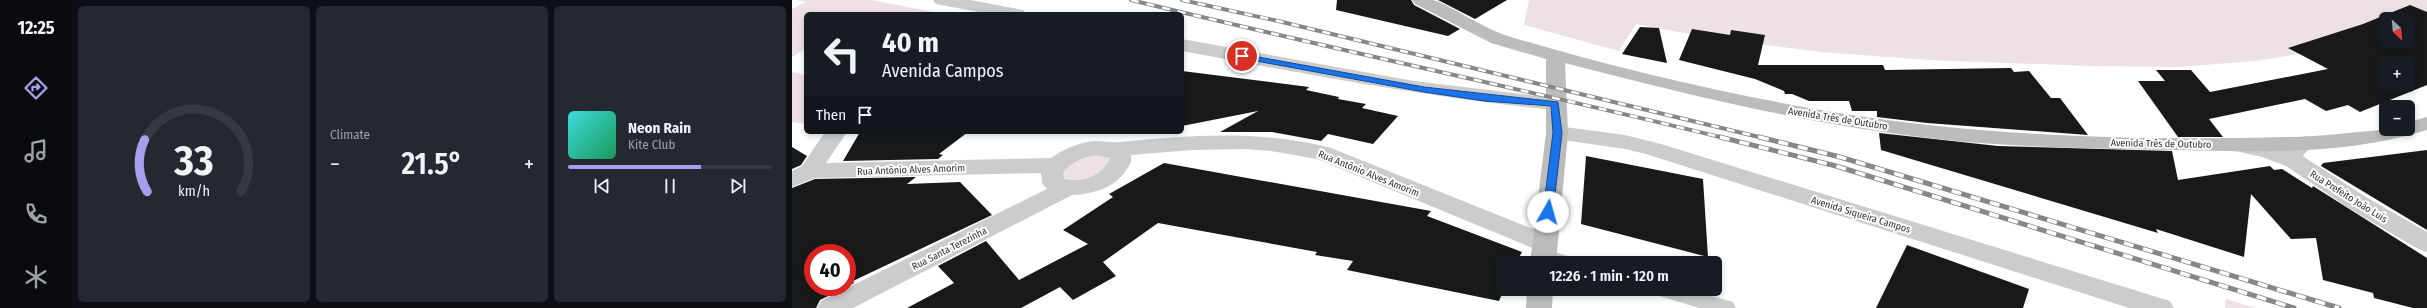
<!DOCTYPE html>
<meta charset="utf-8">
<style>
body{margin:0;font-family:"Fira Sans Condensed",sans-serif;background:#242831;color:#f1f3f6;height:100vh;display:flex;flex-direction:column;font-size:15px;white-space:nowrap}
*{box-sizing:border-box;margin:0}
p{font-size:13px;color:#9ea1a6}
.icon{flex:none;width:22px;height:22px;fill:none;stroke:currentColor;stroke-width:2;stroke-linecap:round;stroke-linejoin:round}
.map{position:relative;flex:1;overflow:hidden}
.panel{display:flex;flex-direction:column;gap:6px;padding:6px;background:#0d0f14;width:720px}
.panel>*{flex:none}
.top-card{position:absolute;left:12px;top:12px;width:380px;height:122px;border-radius:6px;box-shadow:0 2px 6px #0003;background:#171b24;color:#f1f3f6;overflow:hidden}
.needle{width:26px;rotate:154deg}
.buttons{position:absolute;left:1587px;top:12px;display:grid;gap:8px}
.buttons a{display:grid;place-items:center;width:36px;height:36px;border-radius:6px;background:#171b24;box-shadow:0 2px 6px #0003;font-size:20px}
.speed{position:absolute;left:12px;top:244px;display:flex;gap:8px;font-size:20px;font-weight:700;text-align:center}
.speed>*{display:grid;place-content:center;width:52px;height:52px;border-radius:50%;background:#171b24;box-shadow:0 2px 6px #0003;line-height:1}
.speed .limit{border:6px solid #d22;background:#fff;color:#111}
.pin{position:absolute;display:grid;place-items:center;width:34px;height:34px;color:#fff;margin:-17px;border:2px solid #fff;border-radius:50%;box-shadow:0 1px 4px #0007}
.me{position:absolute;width:44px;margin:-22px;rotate:7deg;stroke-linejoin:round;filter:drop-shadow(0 0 3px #0008)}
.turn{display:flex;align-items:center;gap:14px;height:84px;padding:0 12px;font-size:18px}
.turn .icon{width:52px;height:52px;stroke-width:2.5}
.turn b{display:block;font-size:28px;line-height:34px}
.then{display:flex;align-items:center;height:38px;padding:0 12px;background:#0003;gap:8px;font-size:15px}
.big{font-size:30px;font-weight:600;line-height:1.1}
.panel .widget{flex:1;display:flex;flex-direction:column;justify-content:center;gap:6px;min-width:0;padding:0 14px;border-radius:6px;background:#242831}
.panel .dial{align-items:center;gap:0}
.dial svg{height:104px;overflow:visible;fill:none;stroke:#363941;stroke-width:7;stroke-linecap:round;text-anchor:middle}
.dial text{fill:#f1f3f6;stroke:none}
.song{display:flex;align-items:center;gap:12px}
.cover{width:48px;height:48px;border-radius:6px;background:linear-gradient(135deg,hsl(180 70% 55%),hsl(150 70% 35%))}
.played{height:4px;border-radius:2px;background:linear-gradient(90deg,#a79fee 65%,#363941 65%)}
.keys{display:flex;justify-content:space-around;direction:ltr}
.heat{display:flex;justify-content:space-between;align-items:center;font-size:22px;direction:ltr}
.panel .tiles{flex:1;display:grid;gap:6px;grid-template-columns:repeat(3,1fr)}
.trip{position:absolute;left:704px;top:256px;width:226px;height:40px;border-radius:6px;background:#171b24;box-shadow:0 2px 6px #0003;font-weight:600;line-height:40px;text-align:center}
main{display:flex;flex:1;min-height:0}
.tab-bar{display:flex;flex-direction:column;width:72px;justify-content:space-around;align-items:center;background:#090b0e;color:#9ea1a6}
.tab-bar .icon{width:28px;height:28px}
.tab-bar .on{color:#a79fee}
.tab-bar b{font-size:18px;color:#f1f3f6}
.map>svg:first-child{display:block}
.green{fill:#eee1e6}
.building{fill:#191919;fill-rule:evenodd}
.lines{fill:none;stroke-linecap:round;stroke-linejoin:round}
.lane{fill:#ccc;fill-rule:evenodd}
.street{fill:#ccc;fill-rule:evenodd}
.secondary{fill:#bcbcbc;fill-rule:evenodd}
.rail-far1-casing{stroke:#878787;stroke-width:4}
.rail-casing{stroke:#878787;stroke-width:5}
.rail-far1{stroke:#fff;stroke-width:2.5;stroke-dasharray:8;stroke-linecap:butt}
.rail{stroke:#fff;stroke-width:3.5;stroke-dasharray:10;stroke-linecap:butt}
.route{fill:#1a73e8;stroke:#114b97}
.labels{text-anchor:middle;stroke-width:4;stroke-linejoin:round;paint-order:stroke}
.street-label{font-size:10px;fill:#323232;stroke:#fff}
</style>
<main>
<nav class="tab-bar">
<b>12:25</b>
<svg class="icon on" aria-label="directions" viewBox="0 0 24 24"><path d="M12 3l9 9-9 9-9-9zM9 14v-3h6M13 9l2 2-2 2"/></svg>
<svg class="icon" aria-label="music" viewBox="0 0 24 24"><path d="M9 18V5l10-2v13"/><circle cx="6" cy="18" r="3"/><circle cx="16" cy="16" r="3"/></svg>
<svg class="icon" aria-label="phone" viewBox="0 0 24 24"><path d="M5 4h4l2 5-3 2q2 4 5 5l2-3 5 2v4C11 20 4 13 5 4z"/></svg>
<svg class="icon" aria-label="climate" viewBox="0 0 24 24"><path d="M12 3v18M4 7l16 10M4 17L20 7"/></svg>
</nav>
<section class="panel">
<div class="tiles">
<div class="widget dial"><svg viewBox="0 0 100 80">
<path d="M14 69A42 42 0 1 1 86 69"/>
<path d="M14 69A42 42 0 0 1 12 29" stroke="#a79fee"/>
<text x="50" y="56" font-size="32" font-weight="700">33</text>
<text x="50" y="72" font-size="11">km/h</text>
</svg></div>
<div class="widget"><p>Climate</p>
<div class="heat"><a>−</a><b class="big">21.5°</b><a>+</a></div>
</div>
<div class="widget">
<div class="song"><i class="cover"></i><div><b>Neon Rain</b><p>Kite Club</p></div></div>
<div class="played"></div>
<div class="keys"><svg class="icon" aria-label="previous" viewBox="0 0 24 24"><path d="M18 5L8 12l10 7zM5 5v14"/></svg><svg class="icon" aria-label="pause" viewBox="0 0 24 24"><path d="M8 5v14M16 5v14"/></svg><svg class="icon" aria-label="next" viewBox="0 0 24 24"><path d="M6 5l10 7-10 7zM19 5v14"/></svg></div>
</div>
</div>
</section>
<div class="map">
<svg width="1635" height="308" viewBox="0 0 1635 308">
<rect width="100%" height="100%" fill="#fff"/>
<path class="green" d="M5 0H80L151 14H14V49L0 57V9L14 2Z
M737 0H1635V18L1594 19 1529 49 1495 56 1463 61 1385 67 1300 66 1136 60 1029 52 913 37 844 24 827 51 732 25Z
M0 72 14 75V124L0 122Z
M320 154 316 174 271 183 266 170 286 155Z
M1434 299 1463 308H1433Z"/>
<path class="building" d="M545 0H619L622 5 668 29 656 36 544 10Z
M646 0H715L683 19Z
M1618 5 1635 12V85L1568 112 1556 105 1534 111 1513 99 1417 119 1431 137H1386L1346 81H1373L1364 70H1399L1418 92 1536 69 1496 48 1571 24ZM1594 19H1616V41H1594ZM1594 63H1616V85H1594Z
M848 27 867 28 875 63 830 54Z
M900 29 938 35 939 30 973 35 966 65H1091L1093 70 1219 68 1222 72 1237 71 1259 98H1268L1296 135 1135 123 1085 117V111H1060L1057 101H1017L1000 94H993L992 91 963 79 887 60Z
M390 71 517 87 514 90 547 97 546 99 574 104 570 108 606 116 581 144 536 134 529 141 480 132H428L466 111 390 126Z
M68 132H176L147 154 151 155 146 159 51 161Z
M1087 133 1206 146 1380 151 1386 180 1478 166 1482 170 1490 169 1520 188 1521 186 1635 258V308H1621L1582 298 1581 293 1531 280 1524 238 1499 239 1459 194 1452 257 1364 229 1366 233 1089 150Z
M0 147 15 156 9 165 0 169Z
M1635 150V230L1529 166 1531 163Z
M794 156 911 179 916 257 789 224Z
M372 163 639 211 635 216 730 252 724 263H711L712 289 707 301 555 270 561 261 523 255 525 252 366 223 311 262 324 276 281 300 268 287 229 308H115L162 283 146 266 194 241 227 280 296 244 271 230 321 197 317 194Z
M124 177 115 184 168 182 200 215 61 281 62 283 55 286V253H21V287H54L28 300 24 308H0V188L23 179Z
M1115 245 1237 289 1231 308H1084Z"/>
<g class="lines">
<path class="lane" d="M751 249 784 258 787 263H751L744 261 741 256 744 251Z
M858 289H894L941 302 944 308H907L861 294Z"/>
<path class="street" d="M141 0H178L231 10 234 14H197L144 4Z
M390 39 622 81 763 98 770 100 773 104 770 108 763 110C637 98 514 74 390 51Z
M765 126 833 135 869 144 1378 301 1382 308H1337L854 154 833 149 757 138 754 133 757 128Z
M33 132H55L34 163 259 158C271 149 290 141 305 141 313 141 321 143 329 142 399 135 470 130 539 148L761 237 764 243 761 249 752 252 743 249 525 159 479 151 453 149 400 150 339 155C340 160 338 165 335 169 323 188 302 194 280 195L61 308H25L29 301 255 189 250 183 249 173 23 178 0 187V171L10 166ZM304 155 318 158C311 176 290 183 272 179L271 172C280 162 291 157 304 155Z
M1513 136 1521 138 1524 143 1511 155 1512 157 1574 197 1635 232V252L1626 249 1558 209 1494 166 1470 157 1439 150 1436 145 1439 140 1447 138 1491 149 1505 138Z"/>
<path class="secondary" d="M620 0C627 0 634 0 641 0 647 1 653 5 659 8 678 18 698 31 719 37 816 66 917 90 1017 108 1173 136 1336 141 1495 137 1536 137 1577 129 1616 129V122L1635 117V130C1555 155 1471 152 1387 150 1291 149 1194 147 1099 133 989 118 881 91 773 63L776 133 764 263H738L754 133V59L699 43 623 4Z
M735 289H761L760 308H734Z"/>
<g class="rail-far1-casing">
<path id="rail-far1" d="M339 0C536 48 735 90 932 138
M390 0 486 21 971 138"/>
</g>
<g class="rail-casing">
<path id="rail" d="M928 137 1044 166 1502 308
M967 137 1048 157 1547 308"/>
</g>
<use href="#rail-far1" class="rail-far1"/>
<use href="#rail" class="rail"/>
</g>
<path class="route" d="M450 54 632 87 766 102 770 133 761 212 756 215 751 212 761 133 759 106 692 101 632 92 448 58 447 56Z"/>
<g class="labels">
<g class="street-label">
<text transform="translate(1046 118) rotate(9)" y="4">Avenida Três de Outubro</text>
<text transform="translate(1369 143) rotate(1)" y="4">Avenida Três de Outubro</text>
<text transform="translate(119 169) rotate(-2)" y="4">Rua Antônio Alves Amorim</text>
<text transform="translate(577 173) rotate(22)" y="4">Rua Antônio Alves Amorim</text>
<text transform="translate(1557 196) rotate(32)" y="4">Rua Prefeito João Luís</text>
<text transform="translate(1069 214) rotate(17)" y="4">Avenida Siqueira Campos</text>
<text transform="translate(157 248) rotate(-27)" y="4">Rua Santa Terezinha</text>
</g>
</g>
</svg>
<div class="buttons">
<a><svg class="needle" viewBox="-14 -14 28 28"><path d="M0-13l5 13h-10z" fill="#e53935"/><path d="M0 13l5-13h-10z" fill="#9ea1a6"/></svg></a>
<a>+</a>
<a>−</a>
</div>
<div class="speed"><div class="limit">40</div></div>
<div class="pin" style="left:450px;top:56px;background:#d93025"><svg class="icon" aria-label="arrive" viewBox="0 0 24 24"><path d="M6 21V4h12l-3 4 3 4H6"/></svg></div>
<svg class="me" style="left:756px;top:212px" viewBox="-20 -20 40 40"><circle r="19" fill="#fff"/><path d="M0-13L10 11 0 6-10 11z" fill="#1a73e8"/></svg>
<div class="trip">12:26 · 1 min · 120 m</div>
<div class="top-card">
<div class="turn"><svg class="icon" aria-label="left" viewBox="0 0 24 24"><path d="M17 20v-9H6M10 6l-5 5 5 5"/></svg><div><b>40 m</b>Avenida Campos</div></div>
<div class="then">Then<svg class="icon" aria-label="arrive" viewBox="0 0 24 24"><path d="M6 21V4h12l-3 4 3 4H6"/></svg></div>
</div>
</div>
</main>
